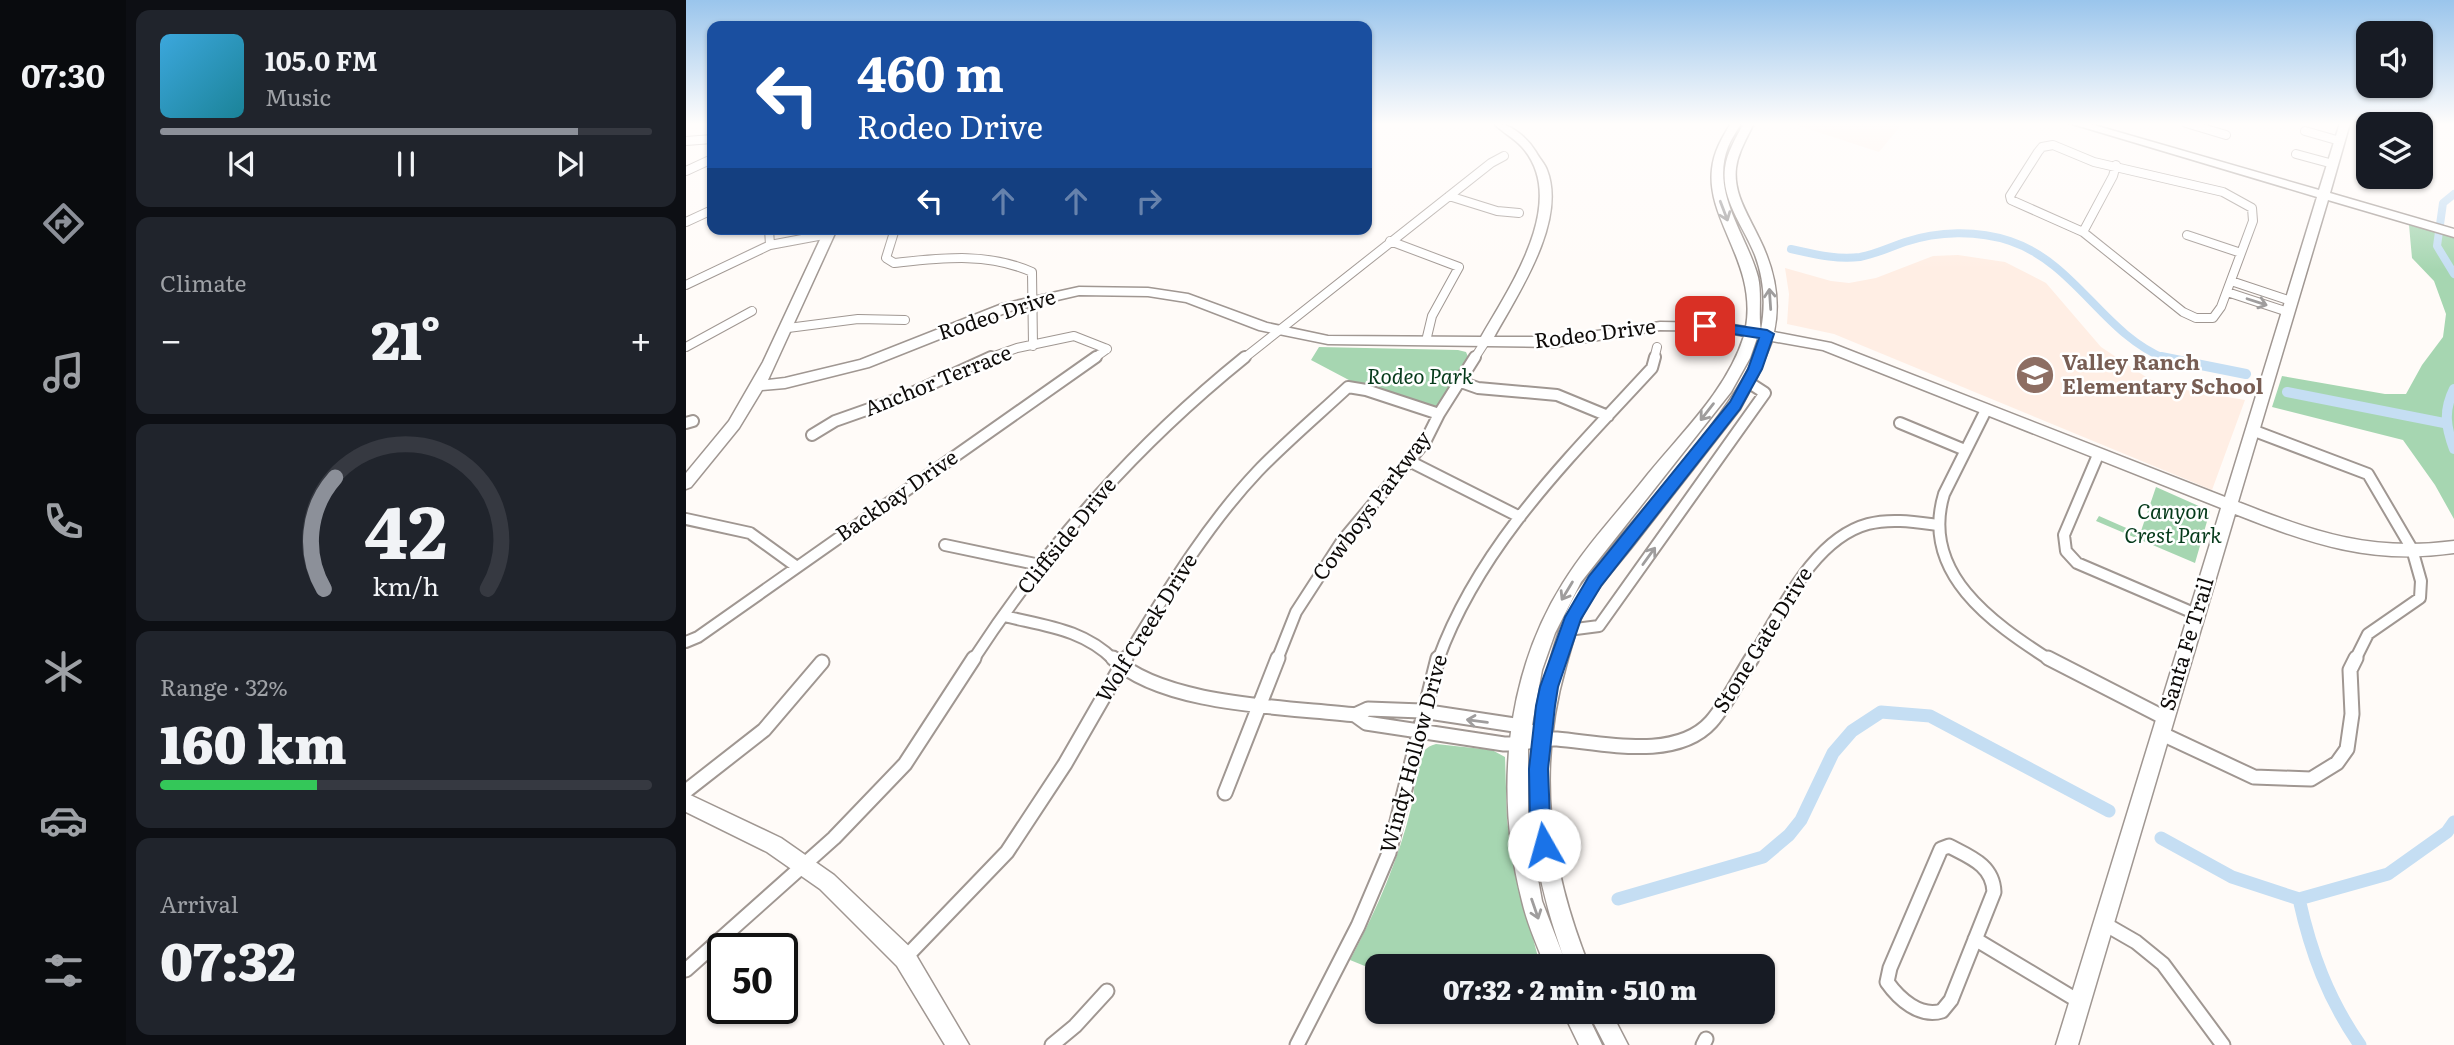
<!DOCTYPE html>
<meta charset="utf-8">
<style>
body{margin:0;font-family:Literata,serif;background:#20242c;color:#f1f3f6;height:100vh;display:flex;flex-direction:column;font-size:26px;white-space:nowrap}
*{box-sizing:border-box;margin:0}
p{font-size:23px;color:#9ea1a6}
.icon{flex:none;width:38px;height:38px;fill:none;stroke:currentColor;stroke-width:2;stroke-linecap:round;stroke-linejoin:round}
.map{position:relative;flex:1;overflow:hidden}
.panel{display:flex;flex-direction:column;gap:10px;padding:10px;background:#0d0f14;width:560px}
.panel>*{flex:none}
.guide{position:absolute;left:21px;top:21px;width:665px;height:214px;border-radius:14px;box-shadow:0 2px 5px #0004;background:#1a4fa0;color:#fff;overflow:hidden}
.buttons{position:absolute;left:1670px;top:21px;display:grid;gap:14px}
.buttons a{display:grid;place-items:center;width:77px;height:77px;border-radius:14px;background:#171b24;box-shadow:0 2px 5px #0004;font-size:35px}
.speed{position:absolute;left:21px;top:933px;display:flex;gap:14px;font-size:35px;font-weight:700;text-align:center}
.speed>*{display:grid;place-content:center;width:91px;height:91px;border-radius:50%;background:#171b24;box-shadow:0 2px 5px #0004;line-height:1}
.speed .limit{border:4px solid #111;border-radius:10px;background:#fff;color:#111}
.pin{position:absolute;display:grid;place-items:center;width:60px;height:60px;color:#fff;margin:-30px;border-radius:14px;box-shadow:0 4px 10px #0006}
.me{position:absolute;width:77px;margin:-38px;rotate:353deg;stroke-linejoin:round;filter:drop-shadow(0 0 5px #0008)}
.turn{display:flex;align-items:center;gap:24px;height:147px;padding:0 35px;font-size:32px}
.turn .icon{width:91px;height:91px;stroke-width:2.5}
.turn b{display:block;font-size:49px;line-height:60px}
.lanes{display:flex;align-items:center;height:66px;padding:0 35px;background:#0003;justify-content:center;gap:35px;direction:ltr}
.lanes .off{opacity:.35}
.big{font-size:52px;font-weight:800;line-height:1.1}
.panel .widget{flex:1;display:flex;flex-direction:column;justify-content:center;gap:10px;min-width:0;padding:0 24px;border-radius:14px;background:#20242c}
.panel .dial{align-items:center;gap:0}
.dial svg{height:182px;overflow:visible;fill:none;stroke:#363941;stroke-width:7;stroke-linecap:round;text-anchor:middle}
.dial text{fill:#f1f3f6;stroke:none}
.song{display:flex;align-items:center;gap:21px}
.cover{width:84px;height:84px;border-radius:10px;background:linear-gradient(135deg,hsl(200 70% 55%),hsl(190 70% 35%))}
.played{height:7px;border-radius:4px;background:linear-gradient(90deg,#8c9099 85%,#363941 85%)}
.keys{display:flex;justify-content:space-around;direction:ltr}
.heat{display:flex;justify-content:space-between;align-items:center;font-size:38px;direction:ltr}
.charge{height:10px;border-radius:5px;background:linear-gradient(90deg,#34c759 32%,#363941 0)}
.trip{position:absolute;left:679px;top:954px;width:410px;height:70px;border-radius:14px;background:#171b24;box-shadow:0 2px 5px #0004;font-weight:800;line-height:70px;text-align:center}
main{display:flex;flex:1;min-height:0}
.tabs{display:flex;flex-direction:column;width:126px;justify-content:space-around;align-items:center;background:#090b0e;color:#9ea1a6}
.tabs .icon{width:49px;height:49px}
.tabs .on{color:#8c9099}
.tabs b{font-size:32px;color:#f1f3f6}
.map>svg:first-child{display:block}
.built{fill:#ffeee4}
.green{fill:#a6d6b1}
.lines{fill:none;stroke-linecap:round;stroke-linejoin:round}
.canal-far2{stroke:#c5def3;stroke-width:8}
.canal-far1{stroke:#c5def3;stroke-width:10}
.canal{stroke:#c5def3;stroke-width:13}
.street-far2-casing{stroke:#a09792;stroke-width:10}
.street-far1-casing{stroke:#a09792;stroke-width:14}
.street-casing{stroke:#a09792;stroke-width:17}
.secondary-casing{stroke:#a09792;stroke-width:3}
.street-far2{stroke:#fff;stroke-width:8}
.street-far1{stroke:#fff;stroke-width:10}
.street{stroke:#fff;stroke-width:13}
.secondary{fill:#fff;fill-rule:evenodd}
.oneway{stroke:#9f9d9d}
.route{fill:#1a73e8;stroke:#114b97;stroke-width:2}
.labels{text-anchor:middle;stroke-width:5;stroke-linejoin:round;paint-order:stroke}
.street-label{font-size:21px;fill:#0e0b09;stroke:#fff}
.education-label{font-size:21px;font-weight:bold;fill:#785e54;stroke:#fff;text-anchor:start}
.park-label{font-size:21px;font-style:italic;fill:#053a1a;stroke:#fff}
</style>
<main>
<nav class="tabs">
<b>07:30</b>
<svg class="icon on" aria-label="directions" viewBox="0 0 24 24"><path d="M12 3l9 9-9 9-9-9zM9 14v-3h6M13 9l2 2-2 2"/></svg>
<svg class="icon" aria-label="music" viewBox="0 0 24 24"><path d="M9 18V5l10-2v13"/><circle cx="6" cy="18" r="3"/><circle cx="16" cy="16" r="3"/></svg>
<svg class="icon" aria-label="phone" viewBox="0 0 24 24"><path d="M5 4h4l2 5-3 2q2 4 5 5l2-3 5 2v4C11 20 4 13 5 4z"/></svg>
<svg class="icon" aria-label="climate" viewBox="0 0 24 24"><path d="M12 3v18M4 7l16 10M4 17L20 7"/></svg>
<svg class="icon" aria-label="car" viewBox="0 0 24 24"><path d="M5 17H2v-5l4-1 3-4h7l3 4 3 1v5h-3M9 17h6M6 11h13"/><circle cx="7" cy="17" r="2"/><circle cx="17" cy="17" r="2"/></svg>
<svg class="icon" aria-label="filters" viewBox="0 0 24 24"><path d="M4 7h16M4 17h16"/><circle cx="9" cy="7" r="2"/><circle cx="15" cy="17" r="2"/></svg>
</nav>
<section class="panel">
<div class="widget">
<div class="song"><i class="cover"></i><div><b>105.0 FM</b><p>Music</p></div></div>
<div class="played"></div>
<div class="keys"><svg class="icon" aria-label="previous" viewBox="0 0 24 24"><path d="M18 5L8 12l10 7zM5 5v14"/></svg><svg class="icon" aria-label="pause" viewBox="0 0 24 24"><path d="M8 5v14M16 5v14"/></svg><svg class="icon" aria-label="next" viewBox="0 0 24 24"><path d="M6 5l10 7-10 7zM19 5v14"/></svg></div>
</div>
<div class="widget"><p>Climate</p>
<div class="heat"><a>−</a><b class="big">21°</b><a>+</a></div>
</div>
<div class="widget dial"><svg viewBox="0 0 100 80">
<path d="M14 69A42 42 0 1 1 86 69"/>
<path d="M14 69A42 42 0 0 1 19 20" stroke="#8c9099"/>
<text x="50" y="56" font-size="32" font-weight="700">42</text>
<text x="50" y="72" font-size="11">km/h</text>
</svg></div>
<div class="widget"><p>Range · 32%</p><b class="big">160 km</b><div class="charge"></div></div>
<div class="widget"><p>Arrival</p><b class="big">07:32</b></div>
</section>
<div class="map">
<svg width="1768" height="1045" viewBox="0 0 1768 1045">
<rect width="100%" height="100%" fill="#fffbf8"/>
<path class="built" d="M1104 123H1217L1193 152Z
M1272 255 1319 262 1360 283 1415 347 1463 379 1488 388 1559 400 1526 490 1148 334 1101 324 1103 294 1099 268 1145 281 1163 283 1190 278 1247 256Z"/>
<path class="green" d="M1723 225 1768 237V519L1749 485 1717 440 1586 407 1596 376 1699 394H1720L1736 365 1757 337 1760 314 1748 281 1726 258Z
M633 347 772 350 780 352 783 359 749 409 678 388 625 360Z
M1470 487 1524 511 1509 563 1410 521 1413 516 1454 534Z
M750 744 806 750 819 757 821 820 828 867 853 961 840 966H691V971L664 960C691 909 713 859 726 804 731 783 725 750 750 744Z"/>
<g class="lines">
<path class="canal-far2" d="M1768 194 1757 203 1751 246 1768 274
M1105 249C1128 254 1150 260 1174 257 1190 254 1204 247 1219 242 1252 231 1291 230 1324 241 1390 263 1417 334 1480 359"/>
<path class="canal-far1" d="M1475 357 1560 374
M1768 389C1757 411 1760 427 1768 449
M1601 392 1758 423"/>
<path class="canal" d="M1475 838 1546 877 1613 899 1702 874 1761 832 1768 822
M932 899 1077 857 1103 835 1115 820 1147 753 1166 731 1195 712 1244 716 1423 811
M1613 899C1625 953 1642 999 1674 1045"/>
<g class="street-far2-casing">
<path id="street-far2" d="M1500 123 1540 135
M1619 131 1654 141
M0 141 26 139
M1367 145 1408 162 1537 192 1566 208 1567 221 1535 307 1527 318H1510L1497 312 1397 232 1325 200 1324 196 1352 152 1356 147Z
M1610 154 1647 164
M0 171 26 159
M763 196 811 211 833 213
M0 222 26 210
M83 229 84 245
M209 229 200 258 208 263C256 258 301 252 346 272L347 346
M1397 232 1427 176 1430 165
M1501 235 1555 253
M704 241 773 267 746 316 740 341
M1545 281 1605 301
M0 285 84 245 143 234
M1541 292 1602 312
M102 328 172 319 219 320
M0 347 66 311
M300 359 331 348 388 336 421 349
M407 359 421 349
M557 359 805 163 818 156
M788 359 799 342
M968 359 971 347"/>
</g>
<g class="street-far1-casing">
<path id="street-far1" d="M775 382 792 388 871 395 922 416
M1300 410 1258 494C1234 573 1306 623 1364 660
M0 423 7 421
M1214 423 1279 450
M1566 430 1682 474 1726 549 1735 581 1734 598 1682 634 1669 660
M126 435 149 421 217 397 305 357
M1412 455 1378 535 1380 551 1391 563 1510 614
M725 462 834 517
M0 519 64 533 111 567
M259 545 354 565
M318 616C359 626 397 629 428 660
M882 630 913 626 1079 393 1062 382
M0 642 12 637 410 357
M287 660C364 542 450 445 559 357
M439 660C479 595 519 527 572 471 600 442 632 415 662 387L680 390 753 414
M591 660 610 612 656 541 739 442 753 414 789 357
M752 660C794 544 884 457 966 368L969 357
M1065 660C1094 614 1126 539 1182 524 1205 518 1229 522 1252 525"/>
</g>
<g class="street-casing">
<path id="street" d="M427 658C477 706 601 707 669 715L680 723 818 744C837 745 852 738 871 739 917 743 990 761 1025 722 1041 704 1053 678 1066 658
M1362 658 1479 718
M669 715 682 709 736 711 835 726 856 738
M1474 733 1568 777 1625 779 1651 763 1661 749 1666 714 1664 670 1670 658
M0 791 78 730 136 662
M539 793 592 658
M1263 846C1284 857 1307 865 1308 892L1265 1000 1256 1011C1234 1018 1213 999 1201 982L1204 968 1255 849Z
M1417 923 1450 942 1477 964 1537 1045
M1289 939 1394 1002
M219 958 321 852 379 764 440 658
M0 970 148 838 219 764 288 658
M366 1045 389 1026 421 991
M611 1045 672 926 703 853 752 658
M1017 1045 1020 1039"/>
</g>
<g class="secondary-casing">
<path id="secondary" d="M807 123C824 123 841 137 850 152 853 158 859 164 861 170 881 221 832 294 808 337H869L974 322 1034 323 1060 327C1071 263 1020 220 1026 169 1028 151 1036 138 1045 123H1055C1051 131 1045 139 1042 147 1024 193 1061 235 1072 277 1076 294 1072 317 1075 330 1080 304 1078 279 1069 255 1058 227 1035 200 1039 168 1041 152 1050 138 1058 123H1068C1061 138 1052 152 1050 168 1047 194 1063 216 1073 238 1088 268 1095 299 1088 332L1145 343 1539 497 1631 197 1383 123H1401L1633 190 1654 123H1664L1644 193 1768 229V237L1642 200 1552 502C1629 532 1684 552 1768 541V553C1685 565 1625 544 1549 514L1392 1045H1370L1535 508 1137 350 1086 341 1072 375 1054 409C1020 452 987 495 953 538 937 559 918 579 904 601 892 620 886 645 880 666 850 770 863 866 903 966H881C843 865 831 770 863 665 869 642 877 616 889 595 919 546 1079 383 1071 338L1064 358 1045 392 895 582 869 633 856 670 842 747V825L856 901 881 966H859C851 945 841 923 836 901 809 796 818 677 877 583 901 544 934 510 962 474 997 431 1041 390 1058 336L1034 331 974 330 869 347 642 344 573 330 500 302 462 296 393 295 324 311 183 367 99 388 76 390 53 428 5 487 0 489V473L43 421 77 362 139 229H151L82 380 99 378 174 360 316 304 393 287 462 288 502 294 581 323 642 336 795 337C823 288 884 201 836 147 828 138 816 132 807 123Z
M0 793 95 838 148 875 227 950 283 1045H259L211 966 134 889 81 852 0 812Z
M877 1012H900L916 1045H893Z
M902 1012H925L942 1045H919Z"/>
</g>
<use href="#street-far2" class="street-far2"/>
<use href="#street-far1" class="street-far1"/>
<use href="#street" class="street"/>
<use href="#secondary" class="secondary"/>
</g>
<defs><path id="oneway-shaft" d="M-6 0H5M1.5-3L5.5 0L1.5 3" fill="none" stroke-width="1.6" stroke-linecap="round" stroke-linejoin="round" transform="scale(1.75)"/></defs>
<g class="oneway">
<use href="#oneway-shaft" transform="translate(1038 211) rotate(69)"/>
<use href="#oneway-shaft" transform="translate(1084 299) rotate(-94)"/>
<use href="#oneway-shaft" transform="translate(1571 302) rotate(18)"/>
<use href="#oneway-shaft" transform="translate(1021 412) rotate(128)"/>
<use href="#oneway-shaft" transform="translate(963 556) rotate(-54)"/>
<use href="#oneway-shaft" transform="translate(881 591) rotate(121)"/>
<use href="#oneway-shaft" transform="translate(791 721) rotate(-173)"/>
<use href="#oneway-shaft" transform="translate(849 909) rotate(71)"/>
</g>
<linearGradient id="sky" x2="0" y2="1"><stop stop-color="#9ac5ec"/><stop offset="0.46" stop-color="#fffdfc"/><stop offset="1" stop-color="#fffdfc" stop-opacity="0"/></linearGradient>
<rect width="1768" height="270" fill="url(#sky)"/>
<path class="route" d="M1019 321 1081 330 1088 334 1076 369 1054 409 915 586 895 619 872 687 869 706 862 769 864 820 868 845 865 852 858 855 850 852 844 820 843 769 850 706 854 687 879 617 903 576 1044 402 1062 369 1073 338 1015 329V323Z"/>
<defs>
<g id="school-disc" transform="scale(2.0125)"><circle r="9.5" fill="#8d6e63" stroke="#fff"/><path d="M0-5L7-2L0 1L-7-2ZM-4 1L0 2.5L4 1V4Q0 6-4 4Z" fill="#fff"/></g>
</defs>
<g fill-rule="evenodd">
<use href="#school-disc" x="1349" y="375"/>
</g>
<g class="labels">
<g class="street-label">
<text transform="translate(311 315) rotate(-18)" y="7">Rodeo Drive</text>
<text transform="translate(909 334) rotate(-7)" y="7">Rodeo Drive</text>
<text transform="translate(252 381) rotate(-22)" y="7">Anchor Terrace</text>
<text transform="translate(211 496) rotate(-35)" y="7">Backbay Drive</text>
<text transform="translate(686 506) rotate(-53)" y="7">Cowboys Parkway</text>
<text transform="translate(381 536) rotate(-51)" y="7">Cliffside Drive</text>
<text transform="translate(461 628) rotate(-58)" y="7">Wolf Creek Drive</text>
<text transform="translate(1077 640) rotate(-58)" y="7">Stone Gate Drive</text>
<text transform="translate(1501 644) rotate(-73)" y="7">Santa Fe Trail</text>
<text transform="translate(728 754) rotate(-75)" y="7">Windy Hollow Drive</text>
</g>
<g class="education-label">
<text x="1376" y="370">Valley Ranch<tspan x="1376" dy="24">Elementary School</tspan></text>
</g>
<g class="park-label">
<text x="734" y="384">Rodeo Park</text>
<text x="1487" y="519">Canyon<tspan x="1487" dy="24">Crest Park</tspan></text>
</g>
</g>
</svg>
<div class="buttons">
<a><svg class="icon" aria-label="sound" viewBox="0 0 24 24"><path d="M4 9h4l5-4v14l-5-4H4zM17 9q2 3 0 6"/></svg></a>
<a><svg class="icon" aria-label="layers" viewBox="0 0 24 24"><path d="M12 4l9 5-9 5-9-5zM3 14l9 5 9-5"/></svg></a>
</div>
<div class="speed"><div class="limit">50</div></div>
<div class="pin" style="left:1019px;top:326px;background:#d93025"><svg class="icon" aria-label="arrive" viewBox="0 0 24 24"><path d="M6 21V4h12l-3 4 3 4H6"/></svg></div>
<svg class="me" style="left:858px;top:845px" viewBox="-20 -20 40 40"><circle r="19" fill="#fff"/><path d="M0-13L10 11 0 6-10 11z" fill="#1a73e8"/></svg>
<div class="trip">07:32 · 2 min · 510 m</div>
<div class="guide">
<div class="turn"><svg class="icon" aria-label="left" viewBox="0 0 24 24"><path d="M17 20v-9H6M10 6l-5 5 5 5"/></svg><div><b>460 m</b>Rodeo Drive</div></div>
<div class="lanes"><svg class="icon" aria-label="left" viewBox="0 0 24 24"><path d="M17 20v-9H6M10 6l-5 5 5 5"/></svg><svg class="icon off" aria-label="ahead" viewBox="0 0 24 24"><path d="M12 20V5M6 11l6-6 6 6"/></svg><svg class="icon off" aria-label="ahead" viewBox="0 0 24 24"><path d="M12 20V5M6 11l6-6 6 6"/></svg><svg class="icon off" aria-label="right" viewBox="0 0 24 24"><path d="M7 20v-9h11M14 6l5 5-5 5"/></svg></div>
</div>
</div>
</main>
